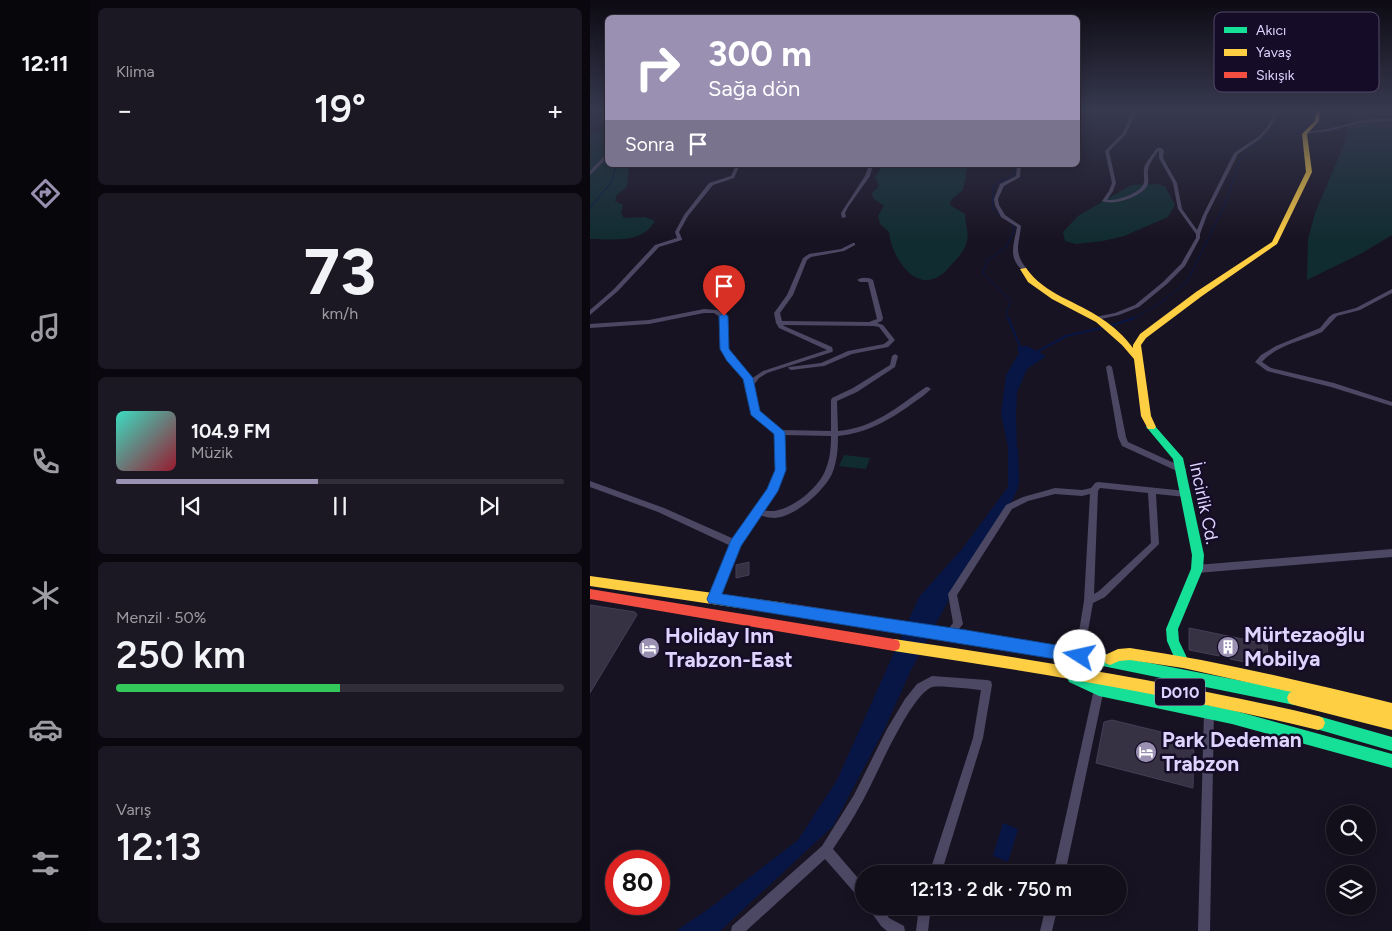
<!DOCTYPE html>
<html lang="tr">
<meta charset="utf-8">
<style>
body{margin:0;font-family:Figtree,sans-serif;background:#1b1723;color:#f1f3f6;height:100vh;display:flex;flex-direction:column;font-size:19px;white-space:nowrap}
*{box-sizing:border-box;margin:0}
p{font-size:16px;color:#9c9ca2}
.icon{flex:none;width:28px;height:28px;fill:none;stroke:currentColor;stroke-width:2;stroke-linecap:round;stroke-linejoin:round}
.map{position:relative;flex:1;overflow:hidden}
.sheet{display:flex;flex-direction:column;gap:8px;padding:8px;background:#0a080e;width:500px}
.sheet>*{flex:none}
.hud{position:absolute;left:15px;top:15px;width:475px;height:152px;border-radius:8px;box-shadow:0 2px 12px #0003,0 0 0 1px #312e39;background:#9990b2;color:#fff;overflow:hidden}
.controls{position:absolute;left:736px;top:805px;display:grid;gap:10px}
.controls a{display:grid;place-items:center;width:50px;height:50px;border-radius:50%;background:#120e1a;box-shadow:0 2px 12px #0003,0 0 0 1px #312e39;font-size:25px}
.speed{position:absolute;left:15px;top:850px;display:flex;gap:10px;font-size:25px;font-weight:700;text-align:center}
.speed>*{display:grid;place-content:center;width:65px;height:65px;border-radius:50%;background:#120e1a;box-shadow:0 2px 12px #0003,0 0 0 1px #312e39;line-height:1}
.speed .limit{border:8px solid #d22;background:#fff;color:#111}
.pin{position:absolute;display:grid;place-items:center;width:42px;height:42px;color:#fff;margin:-51px -21px;border-radius:50% 50% 50% 0;rotate:-45deg;box-shadow:0 0 5px #0007}
.pin .icon{rotate:45deg}
.me{position:absolute;width:55px;margin:-28px;rotate:280deg;stroke-linejoin:round;filter:drop-shadow(0 0 4px #0008)}
.turn{display:flex;align-items:center;gap:18px;height:105px;padding:0 20px;font-size:22px}
.turn .icon{width:65px;height:65px;stroke-width:2.5}
.turn b{display:block;font-size:35px;line-height:42px}
.then{display:flex;align-items:center;height:48px;padding:0 20px;background:#0003;gap:10px;font-size:19px}
.big{font-size:38px;font-weight:600;line-height:1.1}
.sheet .widget{flex:1;display:flex;flex-direction:column;justify-content:center;gap:8px;min-width:0;padding:0 18px;border-radius:8px;background:#1b1723}
.sheet .dial{align-items:center;gap:0}
.dial b{font-size:65px;line-height:1}
.song{display:flex;align-items:center;gap:15px}
.cover{width:60px;height:60px;border-radius:8px;background:linear-gradient(135deg,hsl(170 70% 55%),hsl(350 70% 35%))}
.played{height:5px;border-radius:2px;background:linear-gradient(90deg,#9990b2 45%,#312e39 45%)}
.keys{display:flex;justify-content:space-around;direction:ltr}
.heat{display:flex;justify-content:space-between;align-items:center;font-size:28px;direction:ltr}
.charge{height:8px;border-radius:4px;background:linear-gradient(90deg,#34c759 50%,#312e39 0)}
.trip{position:absolute;left:265px;top:865px;width:272px;height:50px;border-radius:25px;background:#120e1a;box-shadow:0 2px 12px #0003,0 0 0 1px #312e39;font-weight:600;line-height:50px;text-align:center}
main{display:flex;flex:1;min-height:0}
.tab-bar{display:flex;flex-direction:column;width:90px;justify-content:space-around;align-items:center;background:#07060a;color:#9c9ca2}
.tab-bar .icon{width:35px;height:35px}
.tab-bar .active{color:#9990b2}
.tab-bar b{font-size:22px;color:#f1f3f6}
.map>svg:first-child{display:block}
.green{fill:#112c31}
.water{fill:#071645}
.lines{fill:none;stroke-linecap:round;stroke-linejoin:round}
.stream-far1{stroke:#071645;stroke-width:1}
.stream{stroke:#071645;stroke-width:2}
.building{fill:#373144;stroke:#453e56}
.street{fill:#4c4763;fill-rule:evenodd}
.fast{fill:#16e098;fill-rule:evenodd}
.slow{fill:#ffcf43;fill-rule:evenodd}
.jam{fill:#f24e42;fill-rule:evenodd}
.route{fill:#1a73e8;stroke:#114b97}
.labels{text-anchor:middle;stroke-width:5;stroke-linejoin:round;paint-order:stroke}
.shield{fill:#150d28;stroke:#a298be;stroke-width:1}
.shield-label{font-size:16px;font-weight:bold;fill:#ded4ff}
.street-label{font-size:18px;fill:#ded4ff;stroke:#150d28}
.near-poi-label{font-size:21px;font-weight:bold;fill:#ded4ff;stroke:#150d28;text-anchor:start}
.key{fill:#150d28;stroke:#514968;stroke-width:1}
.key-label{font-size:14px;fill:#ded4ff}
</style>
<main>
<nav class="tab-bar">
<b>12:11</b>
<svg class="icon active" aria-label="directions" viewBox="0 0 24 24"><path d="M12 3l9 9-9 9-9-9zM9 14v-3h6M13 9l2 2-2 2"/></svg>
<svg class="icon" aria-label="music" viewBox="0 0 24 24"><path d="M9 18V5l10-2v13"/><circle cx="6" cy="18" r="3"/><circle cx="16" cy="16" r="3"/></svg>
<svg class="icon" aria-label="phone" viewBox="0 0 24 24"><path d="M5 4h4l2 5-3 2q2 4 5 5l2-3 5 2v4C11 20 4 13 5 4z"/></svg>
<svg class="icon" aria-label="climate" viewBox="0 0 24 24"><path d="M12 3v18M4 7l16 10M4 17L20 7"/></svg>
<svg class="icon" aria-label="car" viewBox="0 0 24 24"><path d="M5 17H2v-5l4-1 3-4h7l3 4 3 1v5h-3M9 17h6M6 11h13"/><circle cx="7" cy="17" r="2"/><circle cx="17" cy="17" r="2"/></svg>
<svg class="icon" aria-label="filters" viewBox="0 0 24 24"><path d="M4 7h16M4 17h16"/><circle cx="9" cy="7" r="2"/><circle cx="15" cy="17" r="2"/></svg>
</nav>
<section class="sheet">
<div class="widget"><p>Klima</p>
<div class="heat"><a>−</a><b class="big">19°</b><a>+</a></div>
</div>
<div class="widget dial"><b>73</b><p>km/h</p></div>
<div class="widget">
<div class="song"><i class="cover"></i><div><b>104.9 FM</b><p>Müzik</p></div></div>
<div class="played"></div>
<div class="keys"><svg class="icon" aria-label="previous" viewBox="0 0 24 24"><path d="M18 5L8 12l10 7zM5 5v14"/></svg><svg class="icon" aria-label="pause" viewBox="0 0 24 24"><path d="M8 5v14M16 5v14"/></svg><svg class="icon" aria-label="next" viewBox="0 0 24 24"><path d="M6 5l10 7-10 7zM19 5v14"/></svg></div>
</div>
<div class="widget"><p>Menzil · 50%</p><b class="big">250 km</b><div class="charge"></div></div>
<div class="widget"><p>Varış</p><b class="big">12:13</b></div>
</section>
<div class="map">
<svg width="802" height="931" viewBox="0 0 802 931">
<rect width="100%" height="100%" fill="#181322"/>
<path class="green" d="M762 110H802V235L772 253 717 280 718 239 725 213 755 142Z
M17 128 18 165H43L39 168 37 187 27 195 25 201 33 205 31 213 34 218 55 217 65 221C52 244 23 239 0 239V135Z
M293 165H378L373 190 361 200 360 205 375 214C375 222 379 233 377 241 375 250 368 258 362 264 359 267 355 273 351 275 324 294 301 255 299 232L290 224 288 216 294 206 283 198 282 193 289 186 285 177Z
M567 184 575 186 585 205 578 217 534 236 513 241 486 244 475 241 473 232 488 216 541 185Z
M254 455 280 458 276 469 249 466Z"/>
<path class="water" d="M437 346 456 356 437 369 427 392 426 414 428 488 419 507 362 594 321 670 294 730 243 826 130 931H86L117 910 208 840 247 780 329 597 372 549 418 487V447L411 414 416 375 429 353 427 347Z
M413 823 428 829 418 862 403 856Z"/>
<g class="lines">
<path class="stream-far1" d="M0 208 22 181 26 165
M412 217 402 208 404 185 425 174 424 165
M419 319 416 313 421 301 393 273 397 261 416 247 425 229 422 224
M542 319 566 306 597 282 636 202 650 160 661 147 689 132 694 112 698 110"/>
<path class="stream" d="M418 318 431 348
M520 326 544 318
M447 352 476 336 515 327
M427 449 428 484"/>
</g>
<path class="building" d="M159 562V575L146 578V565Z
M0 605 45 612 47 615 0 693Z
M599 628 677 644 679 667 640 659V656L629 654V656L599 650Z
M522 720 604 740 603 788 506 763 514 722Z"/>
<g class="lines">
<path class="street" d="M13 110H17C14 117 18 124 18 132L11 115Z
M543 110H547L536 134 519 151 526 183 523 191 517 200C527 201 548 194 553 185 556 179 552 172 555 165 558 159 563 154 567 148H571L574 150 573 158 587 183 592 209 607 230 613 215 644 153 668 137 677 127 683 115 670 110H675L685 114 692 110H696L686 116 680 128 670 139 648 154 617 215 610 234V238L595 266 577 284 549 307 529 315 507 320 505 319V317L525 313 545 305 573 282 591 264 606 238V234L588 209 583 183 569 158V150C565 156 559 163 558 170 557 176 560 181 557 186 551 197 523 206 512 201L519 191 522 183 515 151 532 134Z
M786 119H802V121L770 123 739 131 715 134 713 133C721 130 729 131 737 129 755 125 767 120 786 119Z
M17 153 18 157 0 175V171Z
M146 165H150L144 178 123 185 98 216 89 232 92 239V240L69 247 28 291 0 315V310L24 289 65 245 87 238 85 232 94 215 119 183 141 176Z
M279 165H283L280 176 258 207 255 213 256 217 252 218 251 213 275 176Z
M427 165H431L430 177 414 186 408 199 409 205 415 215 431 226C429 246 423 252 437 269L434 271C417 259 424 244 427 227L411 217 405 205 404 199 410 184 426 176Z
M263 243H265V245L254 251 221 257 217 260 203 295 190 313 192 321 279 322 287 319 278 282H270L267 280C271 277 279 277 283 280L293 318 292 321 287 323 293 325 305 340 298 347 262 354 234 366 201 370 198 368 199 367 231 363 258 351 294 344 299 340 289 327 284 326 193 325 194 326 242 347 243 351 242 352 177 373 169 378 163 386 168 411 182 425 190 430 241 431V400L242 398 263 388 300 365 302 356 305 354 308 356 305 367 267 392 247 401 248 431C284 428 307 407 336 387H338L341 389C336 394 329 399 323 403 300 420 277 433 248 436 248 449 247 462 242 474 233 492 206 516 185 518 180 518 175 517 170 515L150 546 126 602 123 603 120 602 118 599 141 546 68 512 0 487V481L74 508 144 539C159 518 186 487 187 461 188 452 186 442 186 433L178 429 162 412 155 379 139 360 132 349 130 317 124 313H114L59 324 0 328V324L59 320 114 309 127 310 136 316 138 349 143 358 161 379 173 371 237 350 189 328 186 323 184 313 197 295 213 258 219 254 251 249ZM193 435 241 436C241 448 240 460 235 471 228 489 195 517 173 510 183 495 193 481 195 463 195 454 193 444 193 435Z
M802 289V293L770 310 747 316 732 332C712 341 687 345 672 362L681 368 744 383 802 402V406L741 387 677 371 665 362 671 355 686 346 730 328 739 317 743 314 766 308Z
M519 365 522 367 536 437 538 442 595 468 596 470 595 472H589L532 446 528 437 516 367Z
M508 482 596 491 599 492 600 494 599 496 596 497 566 494 569 544 515 597 503 603 493 659 490 661 487 659 485 656 494 601 500 494 492 496 465 494 438 501 422 509 367 595 373 624 363 636 360 637 357 636 355 633 363 623 358 594 416 505 433 497 465 488 492 490 501 488 505 483ZM510 488 558 493 561 543 509 591 504 594 508 491Z
M802 549V557L607 573 604 572 603 569 604 566 607 565Z
M342 676 397 680 401 681 402 685 393 738 351 874H339L383 738 391 690C383 689 347 685 342 687 319 696 285 780 271 804 263 819 253 834 243 849L274 885V901L270 899 235 859 156 931H141L142 926 232 846 264 795 297 729 315 699 327 684Z
M509 684 513 685 514 689 475 874H463L504 689 505 685Z
M619 707 623 708 624 712 620 931H608L614 712 615 708Z
M277 906H291L299 918 314 926 315 931H297L291 926Z
M329 906H341L338 931H326Z
M456 906H468L462 931H450Z"/>
<path class="fast" d="M561 424 564 425 593 458 614 555 613 569 588 629 589 641 599 662 598 666 593 668 588 666 577 641 576 629 601 569 602 555 583 459 558 429 556 427 558 425Z
M483 648 704 691 709 693 711 698 709 703 704 705 483 660 478 658 477 654 478 650Z
M484 671 510 683 642 710 802 754V768L642 724 509 696 479 682 477 677 479 672Z
M728 716 802 737V751L723 728 721 723 723 718Z"/>
<path class="slow" d="M726 110H730L729 121 717 134 722 172 687 244 612 296 556 338 551 345 561 416 566 427 564 429H558L551 416 544 359 532 345 506 322 462 299 438 282 430 269 436 268C455 295 487 301 512 319 523 326 535 337 543 348V345L550 334 606 292 682 242 716 172 712 134 725 121Z
M0 576 196 603 200 605 202 609 200 613 196 615 0 586Z
M304 639C446 660 588 683 728 716L733 718 735 723 733 728 728 730C588 696 446 672 304 651L299 649 298 645 299 641Z
M540 648C629 661 715 682 802 703V730L704 705 699 703 697 698 699 693 702 692 692 690 593 668 540 660 529 661 520 665 515 663 514 659 515 655 528 649Z"/>
<path class="jam" d="M0 589 304 639 309 641 310 645 309 649 304 651 0 599Z
M196 603 483 648 488 650 489 654 488 658 483 660 196 615 192 613 190 609 192 605Z"/>
</g>
<linearGradient id="sky" x2="0" y2="1"><stop stop-color="#0d0a13"/><stop offset="0.46" stop-color="#37394f"/><stop offset="1" stop-color="#37394f" stop-opacity="0"/></linearGradient>
<rect width="802" height="240" fill="url(#sky)"/>
<path class="route" d="M134 313 138 316 139 349 163 378 170 411 195 432 196 470 188 491 151 546 132 594 376 630 490 649 496 651 498 656 496 661 490 663 119 603 117 599 141 540 177 489 185 470 184 434 161 415 153 379 137 361 130 349 129 316Z"/>
<defs>
<g id="building-disc" transform="scale(1.125)"><circle r="9.5" fill="#9990b2" stroke="#150d28"/><path d="M-4-6H4V6H1V3H-1V6H-4ZM-2.5-4.3h1.7v1.8h-1.7ZM.8-4.3h1.7v1.8H.8ZM-2.5-1h1.7V.8h-1.7ZM.8-1h1.7V.8H.8Z" fill="#fff"/></g>
<g id="hotel-disc" transform="scale(1.125)"><circle r="9.5" fill="#9990b2" stroke="#150d28"/><path d="M-6-4.5h1.5V1H6V5H4.5V3h-9V5H-6ZM-4 0a1.8 1.8 0 1 1 3.6 0ZM.5 0V-2.5h3Q6-2.5 6 0Z" fill="#fff"/></g>
</defs>
<g fill-rule="evenodd">
<use href="#building-disc" x="638" y="647"/>
<use href="#hotel-disc" x="59" y="648"/>
<use href="#hotel-disc" x="556" y="752"/>
</g>
<g class="labels">
<rect class="shield" x="565" y="678.5" width="50" height="27" rx="4"/>
<g class="shield-label">
<text x="590" y="698">D010</text>
</g>
<g class="street-label">
<text transform="translate(614 503) rotate(78)" y="6">İncirlik Cd.</text>
</g>
<g class="near-poi-label">
<text x="654" y="642">Mürtezaoğlu<tspan x="654" dy="24">Mobilya</tspan></text>
<text x="75" y="643">Holiday Inn<tspan x="75" dy="24">Trabzon-East</tspan></text>
<text x="572" y="747">Park Dedeman<tspan x="572" dy="24">Trabzon</tspan></text>
</g>
</g>
<rect x="624" y="12" width="165" height="80" rx="8" class="key"/>
<rect x="634" y="27" width="23" height="6" fill="#16e098"/>
<rect x="634" y="49" width="23" height="7" fill="#ffcf43"/>
<rect x="634" y="72" width="23" height="6" fill="#f24e42"/>
<g class="key-label">
<text x="666" y="35">Akıcı</text>
<text x="666" y="57">Yavaş</text>
<text x="666" y="80">Sıkışık</text>
</g>
</svg>
<div class="controls">
<a><svg class="icon" aria-label="search" viewBox="0 0 24 24"><circle cx="10" cy="10" r="6"/><path d="M15 15l6 6"/></svg></a>
<a><svg class="icon" aria-label="layers" viewBox="0 0 24 24"><path d="M12 4l9 5-9 5-9-5zM3 14l9 5 9-5"/></svg></a>
</div>
<div class="speed"><div class="limit">80</div></div>
<div class="pin" style="left:134px;top:316px;background:#d93025"><svg class="icon" aria-label="arrive" viewBox="0 0 24 24"><path d="M6 21V4h12l-3 4 3 4H6"/></svg></div>
<svg class="me" style="left:490px;top:656px" viewBox="-20 -20 40 40"><circle r="19" fill="#fff"/><path d="M0-13L10 11 0 6-10 11z" fill="#1a73e8"/></svg>
<div class="trip">12:13 · 2 dk · 750 m</div>
<div class="hud">
<div class="turn"><svg class="icon" aria-label="right" viewBox="0 0 24 24"><path d="M7 20v-9h11M14 6l5 5-5 5"/></svg><div><b>300 m</b>Sağa dön</div></div>
<div class="then">Sonra<svg class="icon" aria-label="arrive" viewBox="0 0 24 24"><path d="M6 21V4h12l-3 4 3 4H6"/></svg></div>
</div>
</div>
</main>
